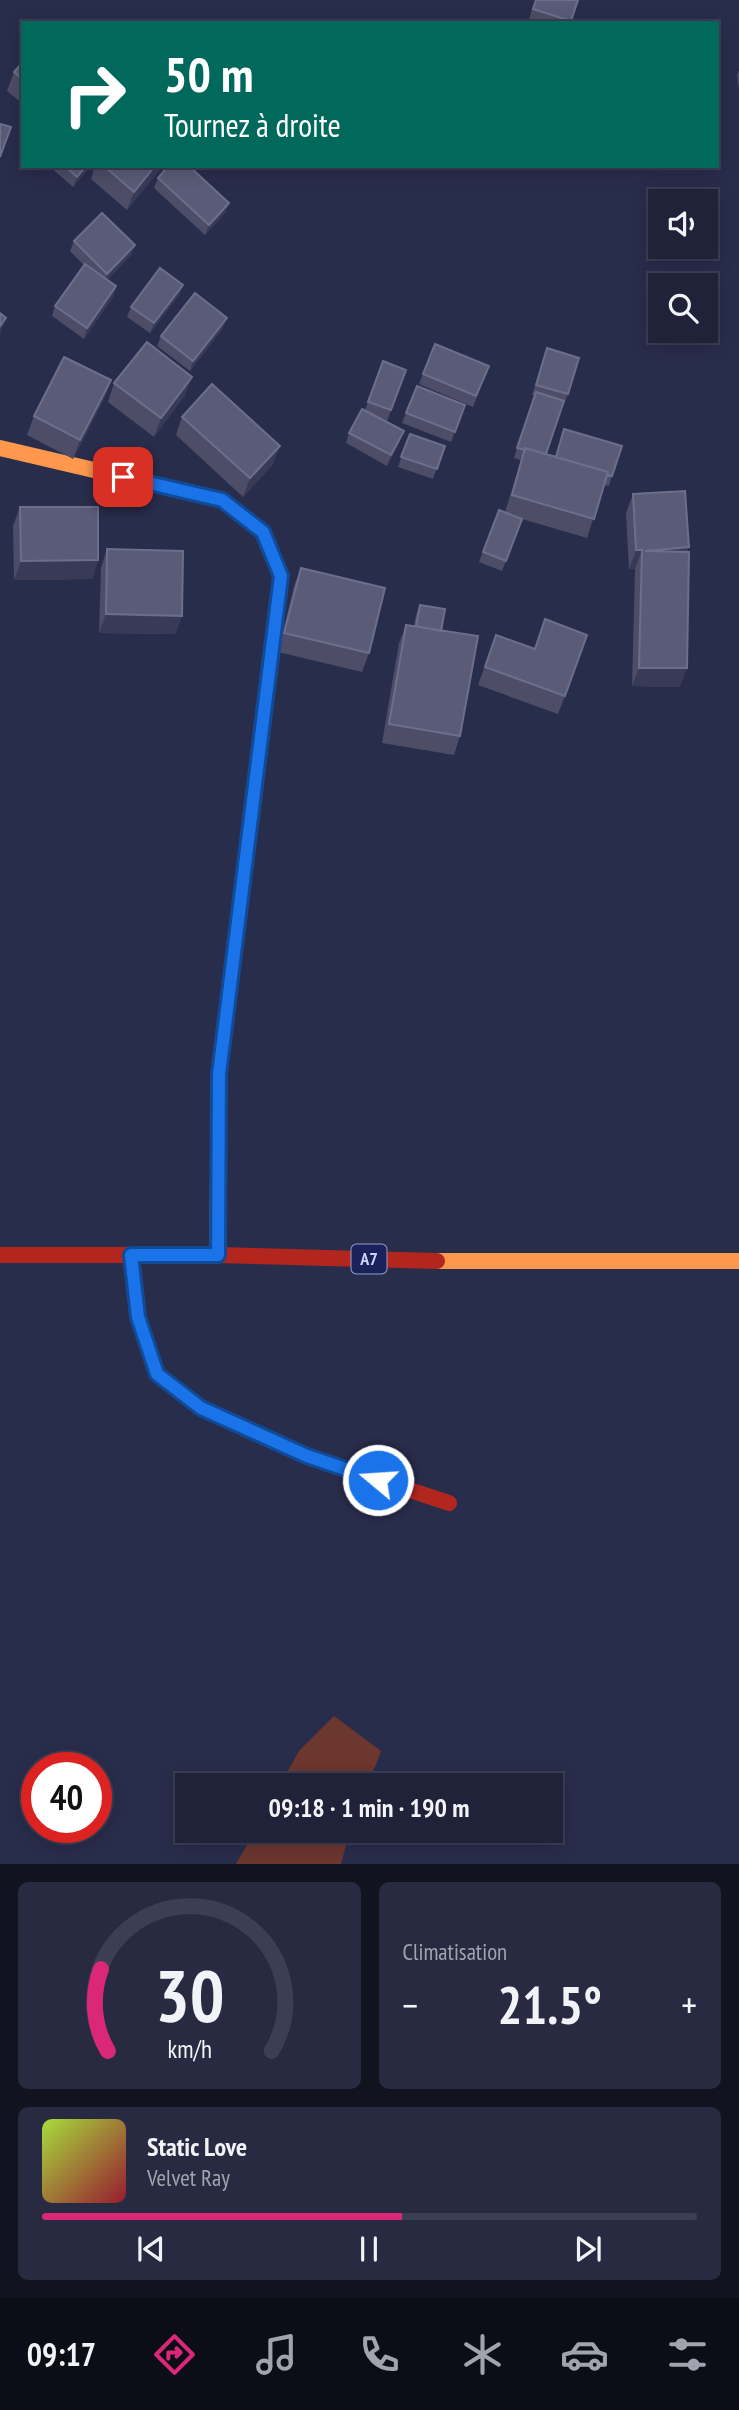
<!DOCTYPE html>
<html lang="fr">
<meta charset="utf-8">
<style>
body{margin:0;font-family:"PT Sans Narrow",sans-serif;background:#272a41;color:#f1f3f6;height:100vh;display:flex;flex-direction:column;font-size:26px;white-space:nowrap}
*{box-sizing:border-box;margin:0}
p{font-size:23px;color:#a1a4ae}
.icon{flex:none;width:38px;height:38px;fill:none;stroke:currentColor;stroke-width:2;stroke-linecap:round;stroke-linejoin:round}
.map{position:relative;height:1864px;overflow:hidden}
.side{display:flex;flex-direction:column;gap:18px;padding:18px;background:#11131f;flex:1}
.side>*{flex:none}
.top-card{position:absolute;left:21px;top:21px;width:698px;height:147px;border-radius:0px;box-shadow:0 4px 18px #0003,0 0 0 2px #3c3f53;background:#00695c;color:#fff;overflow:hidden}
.controls{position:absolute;left:648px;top:189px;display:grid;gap:14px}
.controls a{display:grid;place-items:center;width:70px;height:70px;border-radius:0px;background:#1f2239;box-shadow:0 4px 18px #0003,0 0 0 2px #3c3f53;font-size:35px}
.speed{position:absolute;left:21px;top:1752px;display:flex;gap:14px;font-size:35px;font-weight:700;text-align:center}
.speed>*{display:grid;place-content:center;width:91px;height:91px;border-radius:50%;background:#1f2239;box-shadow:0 4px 18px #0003,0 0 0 2px #3c3f53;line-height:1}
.speed .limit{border:10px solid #d22;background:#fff;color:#111}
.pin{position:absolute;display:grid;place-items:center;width:60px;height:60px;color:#fff;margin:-30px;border-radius:14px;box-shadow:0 4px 10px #0006}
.me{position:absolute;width:77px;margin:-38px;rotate:288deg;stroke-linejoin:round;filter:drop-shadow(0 0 5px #0008)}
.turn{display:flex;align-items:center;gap:24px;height:147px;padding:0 28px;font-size:32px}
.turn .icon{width:91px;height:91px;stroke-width:2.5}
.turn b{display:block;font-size:49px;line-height:60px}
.big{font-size:52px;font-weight:700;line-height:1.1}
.side .tile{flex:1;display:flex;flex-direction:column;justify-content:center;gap:10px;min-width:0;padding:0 24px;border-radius:10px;background:#272a41}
.side .dial{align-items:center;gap:0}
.dial svg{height:182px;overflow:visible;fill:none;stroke:#3c3f53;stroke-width:7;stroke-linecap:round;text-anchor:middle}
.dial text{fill:#f1f3f6;stroke:none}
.song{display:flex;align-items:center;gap:21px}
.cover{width:84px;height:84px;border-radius:10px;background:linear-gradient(135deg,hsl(80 70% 55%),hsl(350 70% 35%))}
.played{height:7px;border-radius:4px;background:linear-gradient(90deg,#db2777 55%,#3c3f53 55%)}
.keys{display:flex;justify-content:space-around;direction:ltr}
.heat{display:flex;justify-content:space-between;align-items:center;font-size:38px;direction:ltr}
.side .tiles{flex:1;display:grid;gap:18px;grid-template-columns:1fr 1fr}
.tile:last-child{grid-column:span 2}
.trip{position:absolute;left:175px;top:1773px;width:388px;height:70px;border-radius:0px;background:#1f2239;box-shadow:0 4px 18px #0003,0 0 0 2px #3c3f53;font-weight:700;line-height:70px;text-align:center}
.dock{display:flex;height:112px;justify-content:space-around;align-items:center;background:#0c0e17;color:#a1a4ae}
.dock .icon{width:49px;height:49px}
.dock .selected{color:#db2777}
.dock b{font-size:32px;color:#f1f3f6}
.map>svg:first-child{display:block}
.green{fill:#6c372f}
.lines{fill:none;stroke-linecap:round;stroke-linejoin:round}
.slow{stroke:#ff974d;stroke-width:16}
.jam{stroke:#b3261e;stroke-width:16}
.wall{fill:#4d4d67}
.shaded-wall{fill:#393a56}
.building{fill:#5a5c77;stroke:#6c6f8b;stroke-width:2}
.route-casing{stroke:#114b97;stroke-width:18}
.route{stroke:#1a73e8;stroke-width:12}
.labels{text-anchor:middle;stroke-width:7;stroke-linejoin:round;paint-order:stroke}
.shield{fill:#1b215a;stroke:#97a0ca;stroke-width:2}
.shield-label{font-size:18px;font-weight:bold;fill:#ccd6fa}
</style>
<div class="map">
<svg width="739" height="1864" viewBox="0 0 739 1864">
<rect width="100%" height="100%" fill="#292d4c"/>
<path class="green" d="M334 1716 381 1751 368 1785H280L299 1751Z
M255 1831V1830L350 1831 341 1864H236Z"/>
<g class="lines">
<path class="slow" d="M0 448 222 500 263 532 281 576 251 821
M217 1255 219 1098
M437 1261H739"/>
<path class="jam" d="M219 1098V1074L251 821
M0 1255H217L437 1261
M132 1255 138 1317 157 1374 201 1408 307 1456 449 1503"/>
</g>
<path class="wall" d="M535 0H578L571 23H541L529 19Z
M23 62V104L7 91 14 72Z
M739 70V89L737 76Z
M49 166H91L73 187Z
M95 166H163L127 210 91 179Z
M158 178 229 203 225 213 205 235 154 188Z
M74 241 135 245 131 255 107 280 116 286 113 297 84 339 52 316 55 306 84 265 70 251Z
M183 285 179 295 150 333 127 317 131 307Z
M223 328 190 371 157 346 161 336Z
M435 344 489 366 473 407 419 384Z
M547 348 568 394 564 404H563L546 454 555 457 564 429 612 476 609 486 604 485 587 538 522 519 502 571 479 562 499 510 505 512 521 460 514 458 534 395H532Z
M383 361 406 370 387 421 376 416 400 441 387 466 346 443 349 433 365 410Z
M111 380 104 399 73 459 27 435 34 416Z
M114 383 185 395 154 437 108 402Z
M417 386 465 405 451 442 402 423Z
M182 417 273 464 243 497 176 435Z
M410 434 445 446 433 479 398 467Z
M633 494 689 547 687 552 680 687 632 686 635 569H629L626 513Z
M20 507 98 560 92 579 14 580 13 526Z
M107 549 182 616 175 634 99 633 101 568Z
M301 568 369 653 362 672 278 652 294 586Z
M420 605 441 631 460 736 454 755 382 743 399 643 406 625 414 626 416 615Z
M496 635 565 696 558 714 478 685Z"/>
<path class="shaded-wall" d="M86 166H91L73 187 77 177Z
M155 166H163L127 210 134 192Z
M229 203 225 213 205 235 209 225Z
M135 245 131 255 104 284 107 274Z
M183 285 179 295 150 333 154 323Z
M116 286 113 297 84 339 87 328Z
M6 318 0 335V326Z
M227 318 223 328 190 371 193 361Z
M192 377 185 395 154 437 161 418Z
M111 380 104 399 73 459 80 440Z
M404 431 400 441 387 466 391 455Z
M280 446 273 464 243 497 250 478Z
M689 547 682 566 645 551Z
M636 550H642L635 569H629Z
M98 560 92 579 14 580 21 561Z
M106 614 182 616 175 634 99 633Z
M639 668H687L680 687 632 686Z"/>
<path class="building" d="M536 0H578L571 21 533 9Z
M23 62V80L14 72Z
M0 124 11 127 0 157Z
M65 166H86L77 177Z
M104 166H155L134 192Z
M168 166H189L229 203 209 225 158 178Z
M102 213 135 245 107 274 74 241Z
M85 264 116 286 87 328 55 306Z
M160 268 183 285 154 323 131 307Z
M195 293 227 318 193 361 161 336Z
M0 313 6 318 0 326Z
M147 342 192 377 161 418 114 383Z
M435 344 489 366 476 396 423 374Z
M547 348 579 358 568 394 536 385Z
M64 357 111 380 80 440 34 416Z
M383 361 406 370 391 410 368 402Z
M212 384 280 446 250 478 182 417Z
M417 386 465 405 455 432 406 413Z
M536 392 564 401 546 454 525 448V450L517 448Z
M362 409 404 431 391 455 349 433Z
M564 429 622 446 612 476 607 475 608 472 556 457Z
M410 434 445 446 437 469 401 457Z
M525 448 608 472 594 519 512 495Z
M685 491 689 547 645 551 689 552 687 668H639L642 550H636L633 494Z
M20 507H98V560L21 561Z
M499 510 522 519 506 561 483 552Z
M107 549 183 551 182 616 106 614Z
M301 568 385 588 369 653 284 633Z
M420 605 445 609 441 631 416 626Z
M545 619 587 635 565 696 485 667 496 635 535 649Z
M406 625 478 636 460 736 389 724Z"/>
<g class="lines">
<g class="route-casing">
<path id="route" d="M123 477 222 500 263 532 281 576 219 1074 218 1255H131L138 1317 157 1374 201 1408 307 1456 378 1480"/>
</g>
<use href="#route" class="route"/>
</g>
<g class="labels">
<rect class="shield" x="351.5" y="1244.5" width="35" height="29" rx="5"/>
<g class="shield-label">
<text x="369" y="1265">A7</text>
</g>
</g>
</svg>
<div class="controls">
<a><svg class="icon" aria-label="sound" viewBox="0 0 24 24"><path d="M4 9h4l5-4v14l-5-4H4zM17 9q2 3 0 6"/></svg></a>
<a><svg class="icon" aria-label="search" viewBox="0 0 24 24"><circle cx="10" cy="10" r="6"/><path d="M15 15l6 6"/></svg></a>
</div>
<div class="speed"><div class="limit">40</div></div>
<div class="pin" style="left:123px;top:477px;background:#d93025"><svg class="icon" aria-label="arrive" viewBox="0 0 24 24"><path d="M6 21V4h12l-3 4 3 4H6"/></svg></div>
<svg class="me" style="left:378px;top:1480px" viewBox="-20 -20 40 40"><circle r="17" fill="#1a73e8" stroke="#fff" stroke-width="3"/><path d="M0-11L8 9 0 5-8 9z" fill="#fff"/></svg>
<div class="trip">09:18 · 1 min · 190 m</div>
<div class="top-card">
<div class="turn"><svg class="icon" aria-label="right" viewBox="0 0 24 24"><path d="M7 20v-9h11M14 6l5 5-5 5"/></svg><div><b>50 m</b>Tournez à droite</div></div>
</div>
</div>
<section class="side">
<div class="tiles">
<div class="tile dial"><svg viewBox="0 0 100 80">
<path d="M14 69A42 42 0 1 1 86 69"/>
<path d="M14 69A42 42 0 0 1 11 33" stroke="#db2777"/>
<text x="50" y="56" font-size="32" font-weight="700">30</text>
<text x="50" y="72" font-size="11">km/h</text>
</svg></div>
<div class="tile"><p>Climatisation</p>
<div class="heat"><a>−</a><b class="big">21.5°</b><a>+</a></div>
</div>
<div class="tile">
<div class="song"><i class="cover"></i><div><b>Static Love</b><p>Velvet Ray</p></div></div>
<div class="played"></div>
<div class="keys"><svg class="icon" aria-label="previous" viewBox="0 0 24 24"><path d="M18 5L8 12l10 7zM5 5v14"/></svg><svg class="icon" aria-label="pause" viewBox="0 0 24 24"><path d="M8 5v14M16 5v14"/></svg><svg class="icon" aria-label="next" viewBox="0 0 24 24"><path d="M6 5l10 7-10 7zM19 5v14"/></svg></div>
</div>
</div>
</section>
<nav class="dock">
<b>09:17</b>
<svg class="icon selected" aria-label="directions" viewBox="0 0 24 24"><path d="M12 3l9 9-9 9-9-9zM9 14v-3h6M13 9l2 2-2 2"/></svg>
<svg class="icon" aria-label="music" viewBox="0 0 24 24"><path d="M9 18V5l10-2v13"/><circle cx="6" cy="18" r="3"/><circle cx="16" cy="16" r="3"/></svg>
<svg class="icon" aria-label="phone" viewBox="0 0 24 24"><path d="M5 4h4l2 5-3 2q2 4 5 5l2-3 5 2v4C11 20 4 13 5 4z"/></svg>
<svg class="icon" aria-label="climate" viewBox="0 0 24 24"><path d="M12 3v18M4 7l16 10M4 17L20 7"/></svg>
<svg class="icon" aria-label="car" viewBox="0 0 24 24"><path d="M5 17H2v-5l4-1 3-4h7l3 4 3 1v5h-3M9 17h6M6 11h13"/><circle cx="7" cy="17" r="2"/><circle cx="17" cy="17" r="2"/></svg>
<svg class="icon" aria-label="filters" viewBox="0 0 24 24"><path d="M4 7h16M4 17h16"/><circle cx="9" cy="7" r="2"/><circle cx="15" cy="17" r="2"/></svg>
</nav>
